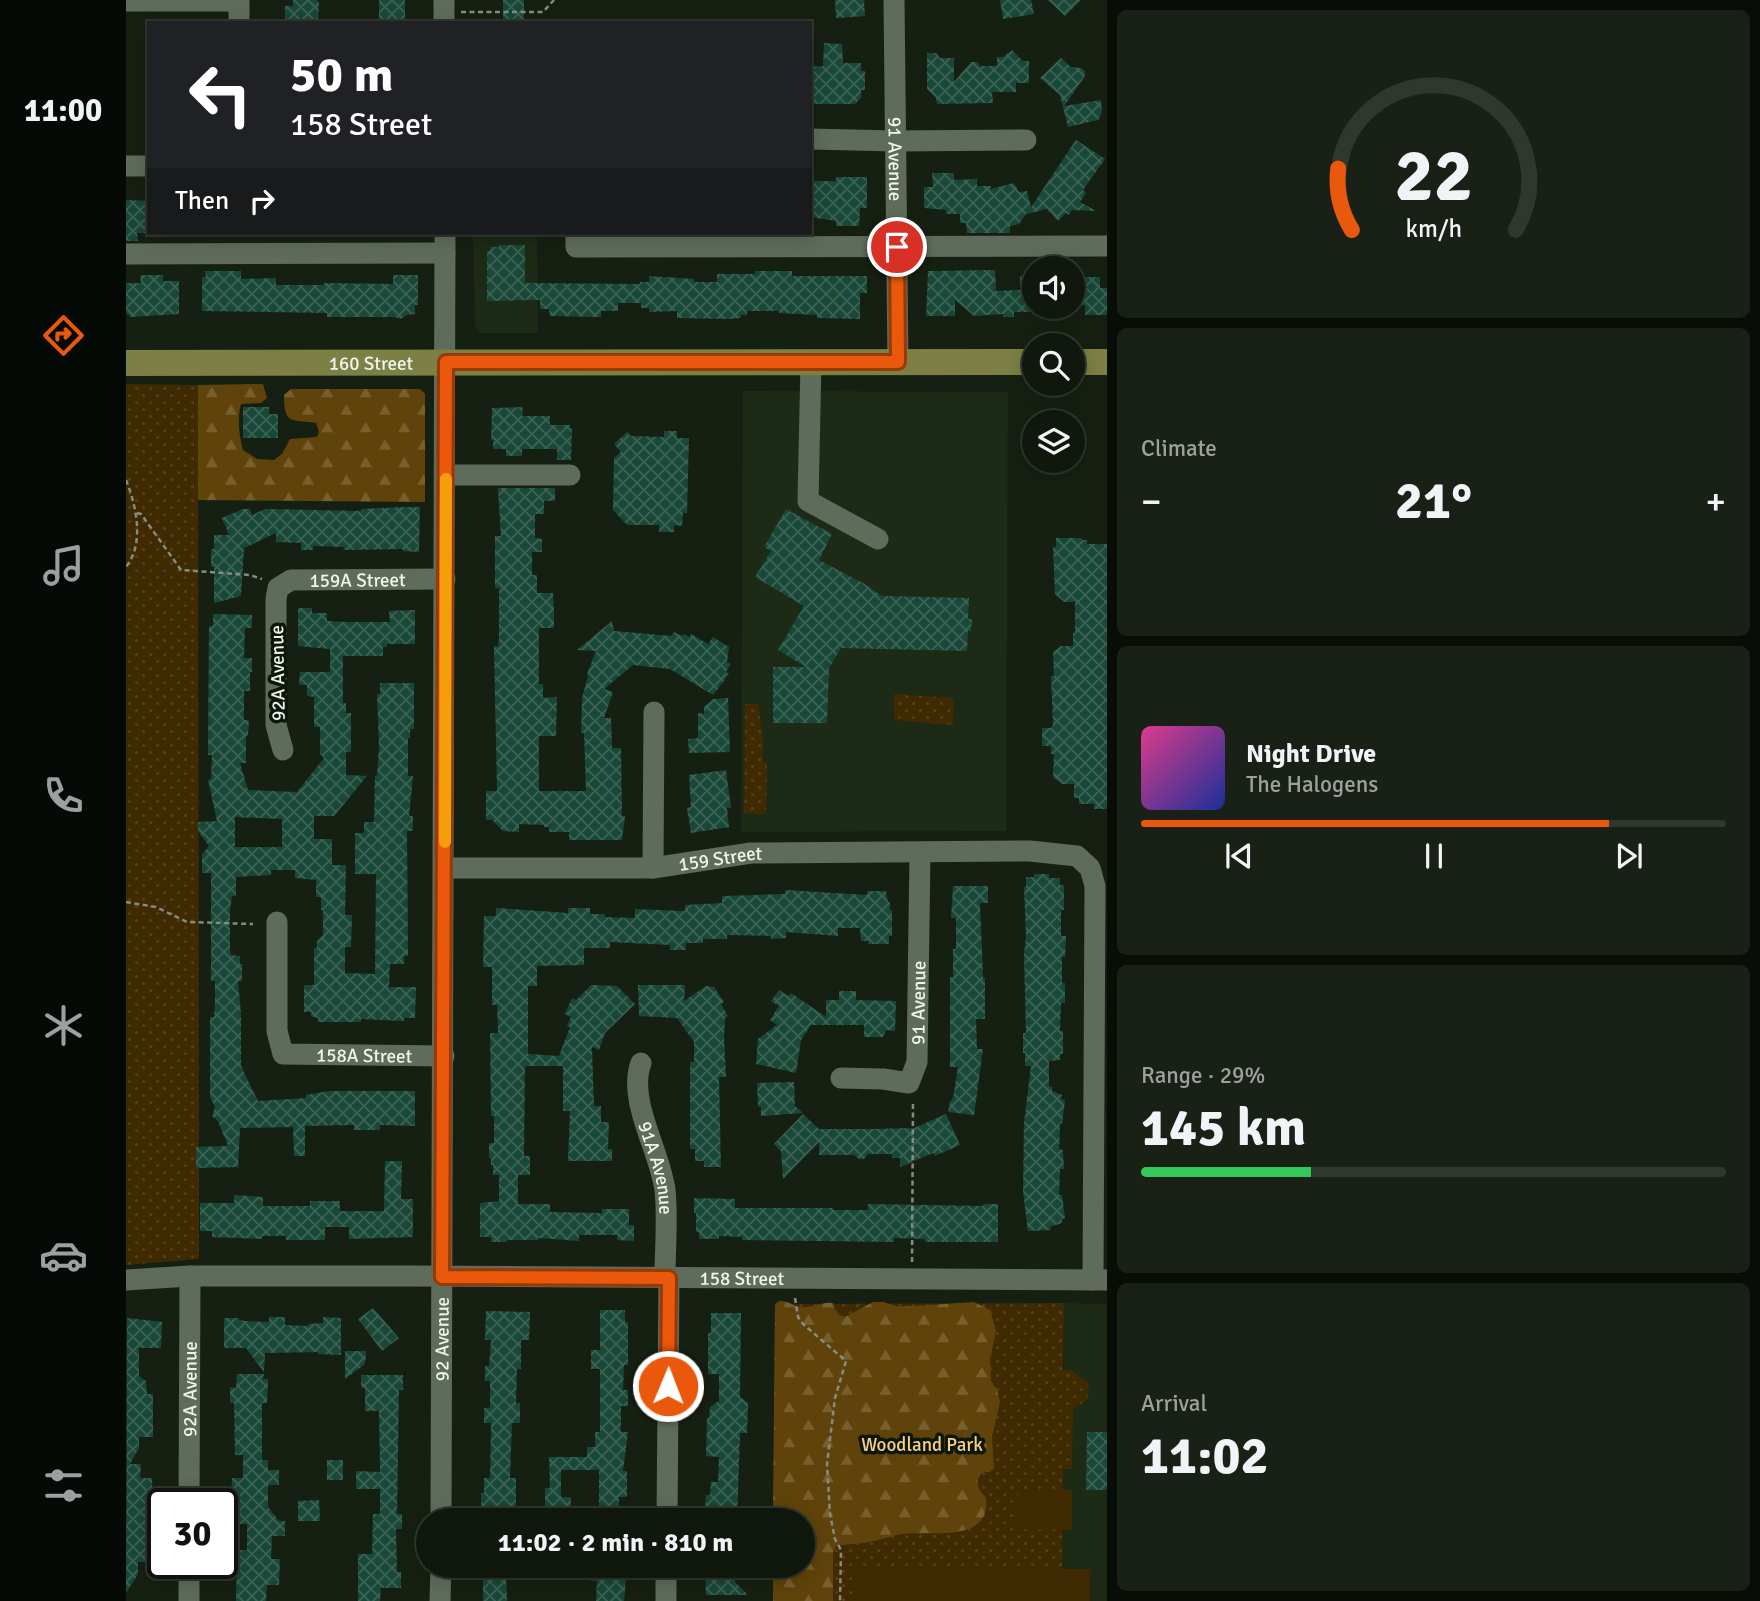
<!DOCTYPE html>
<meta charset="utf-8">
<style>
body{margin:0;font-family:Signika,sans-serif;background:#192117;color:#f1f3f6;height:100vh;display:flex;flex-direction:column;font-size:26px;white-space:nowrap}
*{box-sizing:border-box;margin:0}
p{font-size:23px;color:#9ca09e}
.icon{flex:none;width:38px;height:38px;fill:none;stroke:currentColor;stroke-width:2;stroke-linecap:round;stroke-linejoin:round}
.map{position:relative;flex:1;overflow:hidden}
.sheet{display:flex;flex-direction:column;gap:10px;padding:10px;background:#090d08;width:653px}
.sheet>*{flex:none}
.banner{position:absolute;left:21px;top:21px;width:665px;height:214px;border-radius:0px;box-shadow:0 4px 18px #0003,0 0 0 2px #30372e;background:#202124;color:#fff;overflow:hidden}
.buttons{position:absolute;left:896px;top:256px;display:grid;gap:14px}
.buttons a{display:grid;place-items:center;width:63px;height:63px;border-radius:50%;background:#10180e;box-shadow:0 4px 18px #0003,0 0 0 2px #30372e;font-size:35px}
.speed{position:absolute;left:21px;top:1488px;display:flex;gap:14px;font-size:35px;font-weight:700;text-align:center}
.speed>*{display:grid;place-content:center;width:91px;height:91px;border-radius:50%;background:#10180e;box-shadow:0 4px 18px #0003,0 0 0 2px #30372e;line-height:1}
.speed .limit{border:4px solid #111;border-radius:10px;background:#fff;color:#111}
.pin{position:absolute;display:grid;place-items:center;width:60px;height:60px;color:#fff;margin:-30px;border:4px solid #fff;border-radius:50%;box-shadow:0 2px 7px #0007}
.me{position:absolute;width:77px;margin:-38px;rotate:1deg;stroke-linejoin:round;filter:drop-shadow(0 0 5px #0008)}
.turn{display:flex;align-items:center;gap:24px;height:147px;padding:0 28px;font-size:32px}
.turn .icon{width:91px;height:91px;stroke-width:2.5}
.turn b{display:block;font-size:49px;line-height:60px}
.then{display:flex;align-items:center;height:66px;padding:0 28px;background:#0003;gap:14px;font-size:26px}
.big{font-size:52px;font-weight:800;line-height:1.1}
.sheet .tile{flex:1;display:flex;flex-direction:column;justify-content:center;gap:10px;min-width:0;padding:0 24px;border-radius:10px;background:#192117}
.sheet .dial{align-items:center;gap:0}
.dial svg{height:182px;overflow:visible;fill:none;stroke:#30372e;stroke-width:7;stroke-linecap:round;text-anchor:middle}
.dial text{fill:#f1f3f6;stroke:none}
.song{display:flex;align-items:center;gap:21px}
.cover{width:84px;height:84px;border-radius:10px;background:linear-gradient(135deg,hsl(330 70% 55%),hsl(230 70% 35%))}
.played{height:7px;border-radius:4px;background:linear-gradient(90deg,#ea580c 80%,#30372e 80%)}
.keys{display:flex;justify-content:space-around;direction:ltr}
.heat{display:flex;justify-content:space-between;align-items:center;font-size:38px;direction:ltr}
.charge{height:10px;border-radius:5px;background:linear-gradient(90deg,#34c759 29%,#30372e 0)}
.trip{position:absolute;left:290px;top:1508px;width:399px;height:70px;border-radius:35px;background:#10180e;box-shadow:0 4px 18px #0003,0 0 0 2px #30372e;font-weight:800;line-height:70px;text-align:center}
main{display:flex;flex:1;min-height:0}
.menu{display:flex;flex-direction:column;width:126px;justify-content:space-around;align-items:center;background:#060a06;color:#9ca09e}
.menu .icon{width:49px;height:49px}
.menu .on{color:#ea580c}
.menu b{font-size:32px;color:#f1f3f6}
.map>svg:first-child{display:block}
.built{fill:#1c2a16}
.grass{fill:url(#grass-dots)}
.forest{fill:url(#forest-firs)}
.pitch{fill:#402a02}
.building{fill:url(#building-cross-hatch);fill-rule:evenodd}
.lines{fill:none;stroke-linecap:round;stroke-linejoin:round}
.path{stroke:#858d82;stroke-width:2.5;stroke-dasharray:5 3.5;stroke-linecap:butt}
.minor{stroke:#5f6c5b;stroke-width:21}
.major{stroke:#7c8044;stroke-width:26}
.route-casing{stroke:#983908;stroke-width:18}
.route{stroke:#ea580c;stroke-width:12}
.slow{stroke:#f59e0b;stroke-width:12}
.labels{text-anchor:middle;stroke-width:7;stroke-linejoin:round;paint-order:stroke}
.street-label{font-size:19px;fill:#eef5eb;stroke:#0d1709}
.park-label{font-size:19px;fill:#fccf87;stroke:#0d1709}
</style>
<main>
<nav class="menu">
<b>11:00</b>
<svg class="icon on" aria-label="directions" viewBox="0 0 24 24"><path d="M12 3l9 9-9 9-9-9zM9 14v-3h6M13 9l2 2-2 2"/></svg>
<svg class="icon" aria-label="music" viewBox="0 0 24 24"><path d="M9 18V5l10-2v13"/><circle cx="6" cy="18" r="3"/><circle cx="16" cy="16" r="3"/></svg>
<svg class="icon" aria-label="phone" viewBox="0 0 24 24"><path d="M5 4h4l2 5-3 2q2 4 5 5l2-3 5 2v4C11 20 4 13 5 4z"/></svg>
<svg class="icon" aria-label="climate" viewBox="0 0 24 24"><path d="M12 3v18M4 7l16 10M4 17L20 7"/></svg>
<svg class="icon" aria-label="car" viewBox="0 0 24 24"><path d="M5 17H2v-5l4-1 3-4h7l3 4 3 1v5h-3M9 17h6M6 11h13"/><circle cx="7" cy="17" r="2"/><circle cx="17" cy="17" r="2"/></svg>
<svg class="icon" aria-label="filters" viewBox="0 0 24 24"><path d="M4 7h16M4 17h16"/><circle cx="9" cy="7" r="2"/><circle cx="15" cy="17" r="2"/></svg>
</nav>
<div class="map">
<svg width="982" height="1601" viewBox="0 0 982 1601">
<defs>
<pattern id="grass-dots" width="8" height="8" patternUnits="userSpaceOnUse" patternTransform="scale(1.75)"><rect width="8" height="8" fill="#402a02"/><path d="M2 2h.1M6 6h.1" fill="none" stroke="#533f1b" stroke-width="1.8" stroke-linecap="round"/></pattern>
<pattern id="forest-firs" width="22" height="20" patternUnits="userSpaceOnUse" patternTransform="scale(1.75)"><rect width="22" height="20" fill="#60430a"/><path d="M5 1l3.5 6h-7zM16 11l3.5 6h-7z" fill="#775f2e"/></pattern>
<pattern id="building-cross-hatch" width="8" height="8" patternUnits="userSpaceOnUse" patternTransform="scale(1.75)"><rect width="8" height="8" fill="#194838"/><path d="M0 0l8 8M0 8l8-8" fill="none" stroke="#3b6355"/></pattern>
</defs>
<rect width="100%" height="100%" fill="#162012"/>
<path class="built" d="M347 233H411L412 333H354L349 327Z
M617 391 882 392 880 831 615 832Z
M938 1303 981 1304V1601H936Z"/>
<path class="grass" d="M0 384 72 385 73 1259 0 1265Z
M768 694 828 698 827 725 768 720Z
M619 704H632L637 740V761L641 762 640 814 618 813Z
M938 1303 937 1370H945L963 1384 962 1399 947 1410 946 1469H937L936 1601H647V1566H677V1521H647L649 1304Z"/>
<path class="forest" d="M137 384 141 398 135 403 115 404C111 419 113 435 117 450L131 459 148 460 156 454 164 439 191 437 193 432 190 423C166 419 158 426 158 395L165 389H294L299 394V502L72 500V385Z
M653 1301C663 1300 667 1307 676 1307 687 1308 696 1301 707 1303L711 1314 719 1317 747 1302H758L773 1307 848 1302 864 1310 870 1331 864 1359 865 1381 871 1390 874 1402 866 1437 868 1468 864 1472H856L851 1480 853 1489 860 1498C865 1545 802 1530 776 1534 765 1536 754 1540 743 1542 732 1544 721 1544 710 1546L707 1552V1601H647V1566H677V1521H647L649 1304Z"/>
<path class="pitch" d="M892 1489 946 1490V1530L891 1529Z
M727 1568 964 1569V1601H727Z"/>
<path class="building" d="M167 0H191L193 3 192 22H159V6H167Z
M253 0H279V23H253Z
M377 0H398V23H377Z
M709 0H738L739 16 710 18Z
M874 0H905L908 14 877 19Z
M922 0H955L939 16Z
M698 43 716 44 717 63H735V71H739V90H735V98L729 104H684V67L697 66Z
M886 50 897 61H903V83H890V92H866L867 103 811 104 810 98 801 89V53H810L814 58H828V82L845 62H851L854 66H871V57H877Z
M935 58 945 67 955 68 959 71V76L938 106 975 100 976 113 972 120 942 127 934 95 914 78Z
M950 140 979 159 957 190 960 193 954 202 970 211 946 210 943 215 940 213 932 221 921 209 900 214 893 224 884 226V233H841L840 223H834V214H820V210L798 208V187H807L806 173H828V180L851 179V186H865V189L888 183 893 192 901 191 905 207Z
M710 177H741V208H734L733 226H710V221L684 217V181H710Z
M0 200 23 201V233H11L12 241H0Z
M373 245H399V283L514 284V282H523V276L568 279V282H591V274H629V271H666V276H741V293H734V319L691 318V315L653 313V311H621V315H615V318L603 319 551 318V311L523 312V308H515V303H492V311H475V317L424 316 423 309H414V300L361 301V251H364V247H373Z
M869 270 870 291 894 290V276H908V312H888V317H877V314L848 316 829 300V316H800L802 271Z
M79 271H115V279L150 278V285H198V283L267 284V275H292V305H289V314L281 315 275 319 269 317H201V313L76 311V277H80Z
M14 275H37V281H53V314L5 317 0 313V283H15Z
M947 277H974V288H981V315H959V305H947Z
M117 407H143V414H152V438H117Z
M397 407 396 416H424V425H444V428H446L445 460H431V449H396V456H380V449H367V440H365L366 408Z
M538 431H551V438H563L561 513H557L556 526 548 525V532H533V525H501L487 510 488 458 495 452 488 444 501 432 505 436 538 437Z
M372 488H429V501H418V514H409V538L416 539V552H406V575H411V593H427L428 611V628H413V684H417V698L431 697 430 736H413V791H460L458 733H455L456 698 462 676 461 674 470 651 451 650 486 621 488 631 545 636 548 632 556 636 558 634 564 637 565 634 582 644 587 637 603 647 601 662 605 664 600 672 603 674 587 695 544 669 507 665 478 689 487 692 478 718H485L486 748H495L496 816H499L496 840H443V832H423V827H418V825L393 824V832L377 831 366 820H360V791H371L368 646H372L373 639V588H369V536H375Z
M278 507H294L293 552 277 551V549L218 550V547L187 546V550H175V543L150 542V533L118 548 115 596 88 603V567H85V549H88V535H103L96 518 117 509H124L126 515 139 509 235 511V509Z
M660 509 706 534 693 560 737 583 756 596 843 598 842 619H846L845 631H842L841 651 715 648 703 668 701 723H647V667H680L652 650 678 606 629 577 645 551 638 547Z
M930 538H956V540H961V544H981V809H968V804H953V798H948V784H936L927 777 928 754H925V746H916V728H925L927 725 925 676H928L927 652 935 646H947V633H949V602H938L929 594 927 547H930Z
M172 608H186V613H201V621L218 622H264L263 611 289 610V644H261V647H257V656H217V703H220V713H225V752H220V775L241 776 208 816H188V839H206V865H220L219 915H226L225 947H219V973L249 974 250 874H229V833H238V822H248L249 776 251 775 253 747 251 694H254V683H288V729H284V738H282V776H287L283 816H287V831H281L282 956H278V964H264L263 987H290L289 1018H278V1021L235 1019V1022H192V1018L185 1016V1012H178V985H188V948H191V941L197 935V910H195V897H190V880L169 878V870H145V875L110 877V896H106L104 910V950L105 955 114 956V964H116V981H112L115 1014V1066L132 1101 180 1098V1095L203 1091H289V1126L254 1125V1130H228V1125L179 1126V1156H168L167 1127 114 1128 112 1170 111 1167 70 1168V1147L102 1146 92 1121 86 1116 89 1107 84 1097V1017H88L89 1002V981H85V873H76V854L83 846 72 831V822L91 821 82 780 85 779 86 755H82V749L83 626H87V614L126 615V628H119L118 658H126V672H124V691H118V720H123L122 736H120V763H114L122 790 171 792 198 758 194 754V727H188V697L181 696V685H173L174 672H204V649L172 646ZM109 817 156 819V847H109Z
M602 698 604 752 563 753 562 739 572 738V713L578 714V707L587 699Z
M600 770 605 808H601L603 827 565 833 561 808 565 807 563 775Z
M908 874H923V878H934V885H938V910H935V936H940L939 957H936V983H939V1003H935L934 1031H937V1054H934V1060L923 1061V1087L926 1086V1091L936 1095 935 1099 939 1100 936 1124 934 1123 933 1149 937 1150 938 1169H934L933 1195H936L939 1218 936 1219V1223L924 1227 925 1230 902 1231 897 1192 898 1123 905 1066H899V1053H897V1033H900L898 955 900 937 898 887H900V877H908Z
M827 886H862V903H854L857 978H859V1019H850L851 1049H857L848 1115 822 1112 824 1102 827 1098 832 1067H824V977H827V949H830V918H825Z
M659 890 741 895V891H760L762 902H764V910H766V936H763V944H742V941H735L734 928H712V936L660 932V938L645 939V936L601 935V939H577V943H560V950H544V945L484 942V948H458V965L411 966V986H402V1054L433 1056 444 1027 441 1026 445 1017 439 1014 446 998 450 1000 465 985 491 986 509 1004 479 1033 473 1050 466 1047 468 1106H475V1122H483L482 1149H486V1161H442L444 1111H437V1066H401L399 1068 398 1156H404V1175H392V1204H424V1212L476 1213V1209H503V1225H508V1241L491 1240V1235H453V1241L412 1238V1240H381V1242H365V1237H354V1203L373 1201V1175H367V1165H365V1158H363V1143H368V1116H365L364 1033H372L371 1005H366V967H357L358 916H370V908L442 913V908H464V914H479V917L509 918V909L559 911V905L596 903V896L659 894Z
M512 985H559L558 1001 580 986 588 987 598 1002 595 1004 602 1016 599 1018 598 1037 600 1077H593L595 1167H578V1161H569V1149H564V1062H568V1042L551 1018 513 1016Z
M653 990 662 996 665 993 700 1017V1000H713V991H730V1000L770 1001 769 1031 760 1030 757 1037H738V1025H685L675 1040 670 1073 630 1064 632 1039 651 1025 644 1020 653 1006 645 1001Z
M668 1082 669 1106 677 1113 635 1116V1107H632L631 1083Z
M677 1114 693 1129H746L788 1128 820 1114 834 1145 809 1156 807 1153 774 1167V1158H766V1154H742L738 1159H733L728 1155H693V1142L657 1179 655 1151 648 1144Z
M259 1161H276L275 1199H287V1237L223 1239V1227H199V1240H160V1236H136V1239L86 1237V1231H74V1203H108V1195L137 1197V1206H184V1201H214V1211H258Z
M568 1198 609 1199V1208H707V1210H742V1204L857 1206V1204H872V1242H800L798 1239 768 1238V1242L616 1240V1237L593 1236V1239H573V1232H570V1213H568Z
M247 1308 273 1338 256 1351 232 1319Z
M474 1310H499V1322H502V1365H498L497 1390H502V1406H495V1432H502L497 1471H501V1497H493V1521H473V1470H435V1497H445V1511L425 1514V1509H419V1488H424L423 1457H461V1447H469V1432H474V1369H465V1350H474Z
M360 1311 404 1312 403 1340H395V1369H391L390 1403H394V1423H386L384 1478H390V1508H384V1521H355V1493H358V1478H364L365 1423H358V1408H364V1381H359V1366H363L365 1340H359Z
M585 1313H615L614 1397 622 1403 621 1433H614L611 1521H581V1510H579L580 1495H584L585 1482H592L593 1457 580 1456 581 1418H583L584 1407 593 1401V1374H582V1333H585Z
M143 1317H159V1325L182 1326V1324L197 1323V1317L215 1318V1355L192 1354V1352L139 1353 138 1372 120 1348H98V1318H113V1320L119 1321 143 1322Z
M1 1318 36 1322 35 1348H13V1376L20 1381 21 1394H27V1437H13V1448L4 1464H15L14 1478H26L27 1520H20V1545H26L25 1562H12V1574L0 1593Z
M219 1351H240L239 1364 219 1379Z
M111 1374H138L137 1379H142L141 1403H136V1460H142V1470H153V1485H142V1507L153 1521H159V1536H146L145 1559H154L153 1585H141L140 1601H110L111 1550H121V1524H104L106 1478H117V1455H109L108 1403H104V1387L110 1388Z
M235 1375H277V1390H273L271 1514H276V1529H270L271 1572H275V1588H255L254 1601H232V1554H246L247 1514H254V1489H230V1471L254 1472 253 1411H239V1388L235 1387Z
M961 1432H981V1490H960Z
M201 1460H217V1480H201Z
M193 1500 194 1521H172V1501Z
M357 1566H380L381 1601H357Z
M465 1566H501L498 1601H470L471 1581H465Z
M579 1566H609V1582L622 1595H580Z"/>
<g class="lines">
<path class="path" d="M335 12H417L428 0
M0 480C10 505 19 543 0 567
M11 513 15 514 55 570 124 575 136 579
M0 902 30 907 61 922 127 924
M786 1262 787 1104
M669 1298 672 1317 677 1324 720 1361 709 1398 701 1464 704 1514 709 1539 715 1550 714 1601"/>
<g class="minor">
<path d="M318 0V23"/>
<path id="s1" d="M768 0 772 362"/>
<path d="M0 1H113V23"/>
<path d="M684 139 769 141 900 140"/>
<path d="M0 166H23"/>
<path d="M450 233V247L982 246"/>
<path d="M0 254 319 253"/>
<path d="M685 362 682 501 752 539"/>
<path d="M320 475H444"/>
<path id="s2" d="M157 750 150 725V599L152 588 165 580 319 579"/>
<path id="s3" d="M319 868H527L625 853 904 851 951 856 964 868 969 886 967 1280"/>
<path d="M527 868 528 712"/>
<path id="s4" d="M151 922V1031L157 1054 318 1056"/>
<path id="s5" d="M515 1063C501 1100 534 1151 539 1190 542 1218 539 1249 539 1277"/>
<path id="s6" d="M715 1078 757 1079 783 1083 791 1062 794 853"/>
<path id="s7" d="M0 1280 64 1276H287L982 1280"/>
<path id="s8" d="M63 1503 64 1276"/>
<path id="s9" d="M315 1521 319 233"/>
<path d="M541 1521 543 1277"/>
<path d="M63 1601V1563"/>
<path d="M314 1601 315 1566"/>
<path d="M540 1601V1566"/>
</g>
<g class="major">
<path d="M947 362H982"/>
<path id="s10" d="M0 363 908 362"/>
</g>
</g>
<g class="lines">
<g class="route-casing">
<path id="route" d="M542 1386 543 1278 316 1277 320 362H772L771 247"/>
</g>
<use href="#route" class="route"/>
<path class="slow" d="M319 842 320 479"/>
</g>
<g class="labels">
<g class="street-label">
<text dy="7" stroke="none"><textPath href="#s1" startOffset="159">91 Avenue</textPath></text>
<text dy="7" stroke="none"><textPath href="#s10" startOffset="245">160 Street</textPath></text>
<text dy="7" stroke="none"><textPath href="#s2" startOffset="245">159A Street</textPath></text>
<text transform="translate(151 673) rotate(-91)" y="7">92A Avenue</text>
<text dy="7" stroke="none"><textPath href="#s3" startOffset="276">159 Street</textPath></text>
<text dy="7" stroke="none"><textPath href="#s6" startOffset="150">91 Avenue</textPath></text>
<text dy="7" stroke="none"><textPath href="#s4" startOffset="214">158A Street</textPath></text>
<text dy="7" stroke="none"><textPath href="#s5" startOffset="108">91A Avenue</textPath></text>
<text dy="7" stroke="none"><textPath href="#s7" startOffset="616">158 Street</textPath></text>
<text dy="7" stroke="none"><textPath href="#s9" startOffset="182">92 Avenue</textPath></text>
<text dy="7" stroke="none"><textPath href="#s8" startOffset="114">92A Avenue</textPath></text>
</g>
<g class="park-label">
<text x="796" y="1451">Woodland Park</text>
</g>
</g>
</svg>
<div class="buttons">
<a><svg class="icon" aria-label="sound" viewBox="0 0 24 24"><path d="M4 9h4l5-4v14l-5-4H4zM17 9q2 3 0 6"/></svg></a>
<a><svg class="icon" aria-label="search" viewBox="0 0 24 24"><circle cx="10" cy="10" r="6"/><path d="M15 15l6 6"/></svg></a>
<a><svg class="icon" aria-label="layers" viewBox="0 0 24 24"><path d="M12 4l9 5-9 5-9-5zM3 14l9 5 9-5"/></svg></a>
</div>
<div class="speed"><div class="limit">30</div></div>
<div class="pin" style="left:771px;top:247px;background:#d93025"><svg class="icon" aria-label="arrive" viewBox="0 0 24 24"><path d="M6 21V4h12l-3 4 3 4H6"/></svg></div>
<svg class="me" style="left:542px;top:1386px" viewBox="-20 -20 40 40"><circle r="17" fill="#ea580c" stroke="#fff" stroke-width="3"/><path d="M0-11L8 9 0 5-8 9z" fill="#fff"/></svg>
<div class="trip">11:02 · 2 min · 810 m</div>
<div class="banner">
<div class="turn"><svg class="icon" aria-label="left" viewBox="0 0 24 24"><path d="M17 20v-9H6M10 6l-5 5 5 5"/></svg><div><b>50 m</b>158 Street</div></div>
<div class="then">Then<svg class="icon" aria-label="right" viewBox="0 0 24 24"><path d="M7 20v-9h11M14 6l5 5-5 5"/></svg></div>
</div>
</div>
<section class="sheet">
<div class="tile dial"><svg viewBox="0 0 100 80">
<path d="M14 69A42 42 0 1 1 86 69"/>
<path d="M14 69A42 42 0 0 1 8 42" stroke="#ea580c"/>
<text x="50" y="56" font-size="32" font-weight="700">22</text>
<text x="50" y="72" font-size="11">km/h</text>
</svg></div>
<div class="tile"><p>Climate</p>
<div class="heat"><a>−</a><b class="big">21°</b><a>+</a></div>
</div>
<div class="tile">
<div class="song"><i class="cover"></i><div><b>Night Drive</b><p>The Halogens</p></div></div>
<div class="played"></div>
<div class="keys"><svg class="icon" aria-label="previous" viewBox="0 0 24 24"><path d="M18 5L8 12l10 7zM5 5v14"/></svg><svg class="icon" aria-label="pause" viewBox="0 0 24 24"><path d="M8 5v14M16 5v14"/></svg><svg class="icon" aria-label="next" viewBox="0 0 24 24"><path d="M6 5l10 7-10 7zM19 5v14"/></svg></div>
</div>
<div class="tile"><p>Range · 29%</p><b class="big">145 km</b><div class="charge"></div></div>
<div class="tile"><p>Arrival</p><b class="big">11:02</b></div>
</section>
</main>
